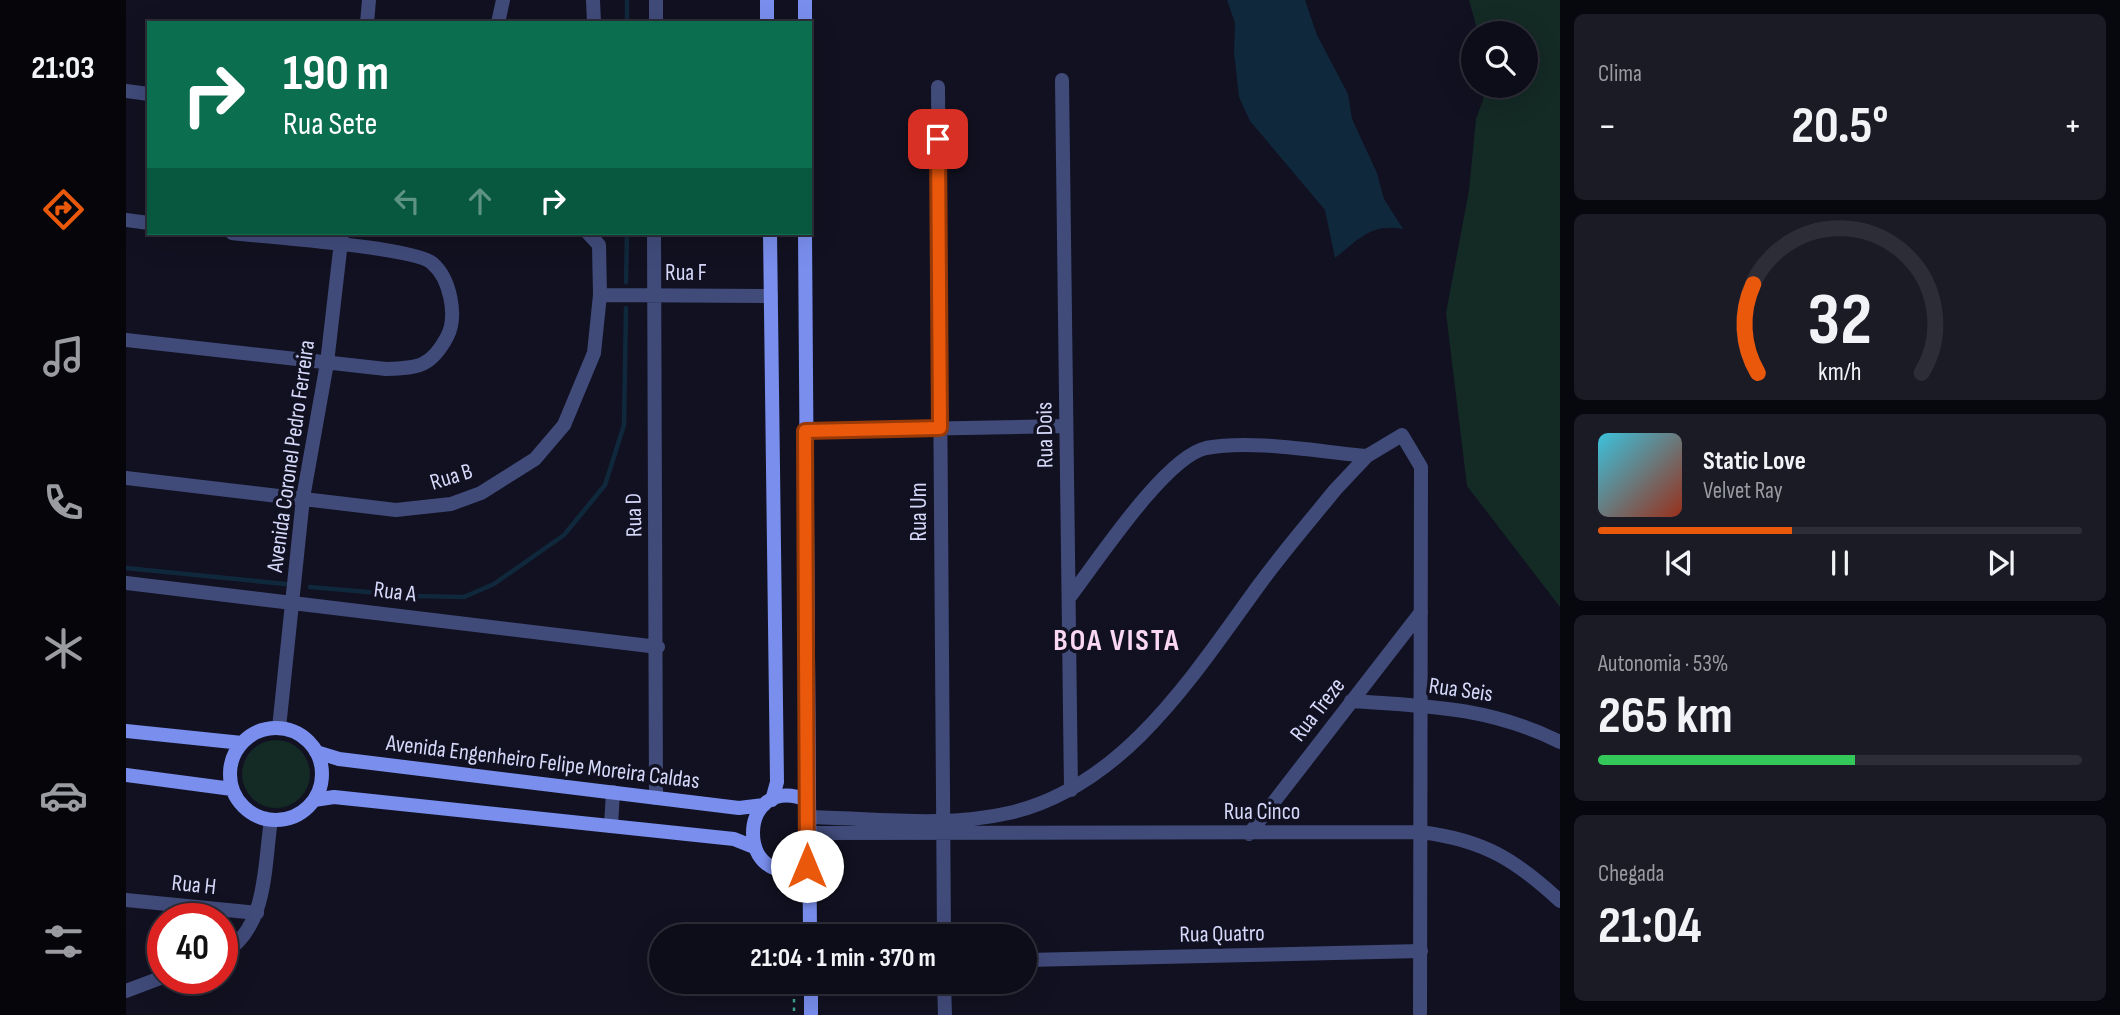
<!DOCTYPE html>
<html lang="pt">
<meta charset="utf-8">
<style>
body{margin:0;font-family:"Sofia Sans Condensed",sans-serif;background:#1b1b26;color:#f1f3f6;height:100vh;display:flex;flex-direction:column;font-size:26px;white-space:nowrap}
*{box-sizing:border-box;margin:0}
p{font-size:23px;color:#9a9ca2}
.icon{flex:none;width:38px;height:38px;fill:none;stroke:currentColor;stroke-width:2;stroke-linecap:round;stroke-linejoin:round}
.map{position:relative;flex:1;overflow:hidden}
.side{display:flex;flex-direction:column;gap:14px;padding:14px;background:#07070e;width:560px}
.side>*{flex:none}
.banner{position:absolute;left:21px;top:21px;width:665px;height:214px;border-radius:0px;box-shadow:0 7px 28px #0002,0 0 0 2px #2d2d38;background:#0b6e4f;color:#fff;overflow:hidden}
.controls{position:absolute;left:1335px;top:21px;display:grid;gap:14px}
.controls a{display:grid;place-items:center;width:77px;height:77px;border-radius:50%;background:#0d0d19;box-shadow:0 7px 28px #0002,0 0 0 2px #2d2d38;font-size:35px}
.speed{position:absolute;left:21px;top:903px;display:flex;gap:14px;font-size:35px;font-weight:700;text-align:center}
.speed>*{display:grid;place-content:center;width:91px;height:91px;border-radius:50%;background:#0d0d19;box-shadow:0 7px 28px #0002,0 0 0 2px #2d2d38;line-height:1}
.speed .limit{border:10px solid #d22;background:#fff;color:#111}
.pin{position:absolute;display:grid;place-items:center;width:60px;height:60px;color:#fff;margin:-30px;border-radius:14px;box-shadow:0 4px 10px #0006}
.me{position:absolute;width:77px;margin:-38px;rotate:0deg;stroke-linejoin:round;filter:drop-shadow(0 0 5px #0008)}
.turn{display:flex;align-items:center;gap:24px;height:147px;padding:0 21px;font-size:32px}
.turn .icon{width:91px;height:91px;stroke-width:2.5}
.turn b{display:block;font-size:49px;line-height:60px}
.lanes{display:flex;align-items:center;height:66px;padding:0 21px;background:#0003;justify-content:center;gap:35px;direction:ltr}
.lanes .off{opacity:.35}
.big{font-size:52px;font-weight:700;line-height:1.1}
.side .card{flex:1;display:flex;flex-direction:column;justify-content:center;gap:10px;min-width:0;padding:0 24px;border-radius:10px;background:#1b1b26}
.side .dial{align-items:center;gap:0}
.dial svg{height:182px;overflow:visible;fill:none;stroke:#2d2d38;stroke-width:7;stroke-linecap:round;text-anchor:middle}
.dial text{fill:#f1f3f6;stroke:none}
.song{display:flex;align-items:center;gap:21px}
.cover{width:84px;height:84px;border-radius:10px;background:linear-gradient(135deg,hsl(190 70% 55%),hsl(10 70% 35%))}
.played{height:7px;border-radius:4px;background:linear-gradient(90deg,#ea580c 40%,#2d2d38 40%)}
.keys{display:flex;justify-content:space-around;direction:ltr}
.heat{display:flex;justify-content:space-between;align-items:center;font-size:38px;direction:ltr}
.charge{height:10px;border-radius:5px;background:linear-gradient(90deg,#34c759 53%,#2d2d38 0)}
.trip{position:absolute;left:523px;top:924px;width:388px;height:70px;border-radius:35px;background:#0d0d19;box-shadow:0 7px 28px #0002,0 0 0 2px #2d2d38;font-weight:700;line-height:70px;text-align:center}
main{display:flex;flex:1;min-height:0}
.tab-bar{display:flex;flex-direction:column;width:126px;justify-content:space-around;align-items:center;background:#05050a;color:#9a9ca2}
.tab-bar .icon{width:49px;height:49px}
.tab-bar .selected{color:#ea580c}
.tab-bar b{font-size:32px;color:#f1f3f6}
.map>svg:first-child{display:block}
.green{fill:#142a25}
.water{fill:#10283b}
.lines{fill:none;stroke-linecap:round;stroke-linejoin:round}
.stream{stroke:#10283b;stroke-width:4.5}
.path{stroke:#3ea68a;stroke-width:2.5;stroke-dasharray:3.5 5;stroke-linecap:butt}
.street{stroke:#414b7a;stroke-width:14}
.secondary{stroke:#798eed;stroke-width:14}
.route-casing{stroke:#983908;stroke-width:18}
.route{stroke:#ea580c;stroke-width:12}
.labels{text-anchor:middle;stroke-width:7;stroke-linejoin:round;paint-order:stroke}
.street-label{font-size:23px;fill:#d6d9fa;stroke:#111121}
.district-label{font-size:30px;font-weight:bold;letter-spacing:2px;fill:#fad8f4;stroke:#111121}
</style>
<main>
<nav class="tab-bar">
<b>21:03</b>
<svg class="icon selected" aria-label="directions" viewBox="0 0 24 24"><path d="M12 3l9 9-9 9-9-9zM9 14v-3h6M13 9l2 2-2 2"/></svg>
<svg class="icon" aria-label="music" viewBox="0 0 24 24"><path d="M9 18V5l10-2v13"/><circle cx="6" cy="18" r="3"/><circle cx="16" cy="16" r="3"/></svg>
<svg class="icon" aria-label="phone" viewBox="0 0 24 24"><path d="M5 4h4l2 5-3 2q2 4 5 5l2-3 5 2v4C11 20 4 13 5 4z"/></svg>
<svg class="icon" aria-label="climate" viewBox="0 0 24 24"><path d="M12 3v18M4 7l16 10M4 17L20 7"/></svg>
<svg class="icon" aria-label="car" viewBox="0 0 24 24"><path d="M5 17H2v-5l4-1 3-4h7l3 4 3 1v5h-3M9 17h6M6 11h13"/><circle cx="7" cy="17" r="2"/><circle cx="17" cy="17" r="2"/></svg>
<svg class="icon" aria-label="filters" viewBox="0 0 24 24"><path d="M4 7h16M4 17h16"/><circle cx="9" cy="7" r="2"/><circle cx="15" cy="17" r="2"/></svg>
</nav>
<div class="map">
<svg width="1434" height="1015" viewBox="0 0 1434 1015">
<rect width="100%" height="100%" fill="#111121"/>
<path class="green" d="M1343 0H1434V607L1341 486 1320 313 1343 190 1350 119 1362 86H1400V33H1352Z
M116 774a34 34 0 1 1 68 0a34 34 0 1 1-68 0Z"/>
<path class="water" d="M1101 0H1179L1191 35 1222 94 1226 119 1251 173 1258 199 1277 229C1245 223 1233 239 1209 258L1199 210 1124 121 1113 97 1108 53 1109 23Z"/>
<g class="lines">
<path class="stream" d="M501 0V23
M500 282 501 233
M0 568 159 584
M184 587 288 596 338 597 368 584 438 535 479 485 498 425 500 308"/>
<path class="path" d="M668 982V1015"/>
<path class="street" d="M467 0 468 23
M241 23 243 0
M372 23 377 0
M530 23V0
M936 80 945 790
M812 87 818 936
M0 91 23 94
M0 220 23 223
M528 233 530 798
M474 295 645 296
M0 340 260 369C292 368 305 367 321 337 332 316 324 278 306 263 288 247 138 237 106 233
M679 431 940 426
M0 478 270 510 325 504 355 493 409 459 438 425 468 353 474 295 473 245 462 233
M0 583 532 647
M943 598C970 563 1039 457 1080 448 1127 439 1193 452 1241 456
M1225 701C1302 706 1364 707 1434 742
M153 728 177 498 201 363 216 233
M681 817C747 818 818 828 883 813 998 787 1068 674 1133 585 1157 552 1184 521 1209 490L1241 456 1276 435 1295 467 1294 1015
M485 826 487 792
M681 833 1295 832C1357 840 1389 859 1434 901
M1123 834 1295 612
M0 900 131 913
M96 954C142 929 138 865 145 820
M900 960 1295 951
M818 982 819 1015
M0 991 37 977"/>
<path class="secondary" d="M641 0V23
M679 0V23
M644 233 651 782 646 800
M679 233 684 936
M104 774a46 46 0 1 1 92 0a46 46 0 1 1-92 0Z
M0 731 116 743
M190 752 213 759 613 808 638 805
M0 775 106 789
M188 800 208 797 608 839 628 847
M681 800C609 771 609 895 681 866
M685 982V1015"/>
</g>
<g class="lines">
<g class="route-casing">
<path id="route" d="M681 866 679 431 814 428 812 139"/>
</g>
<use href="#route" class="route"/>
</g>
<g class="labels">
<g class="street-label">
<text x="560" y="280">Rua F</text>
<text transform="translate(918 435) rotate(-91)" y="8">Rua Dois</text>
<text transform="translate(164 456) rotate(-82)" y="8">Avenida Coronel Pedro Ferreira</text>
<text transform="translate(325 476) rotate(-17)" y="8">Rua B</text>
<text transform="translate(792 512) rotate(-90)" y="8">Rua Um</text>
<text transform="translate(507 515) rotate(-91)" y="8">Rua D</text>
<text transform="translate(269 591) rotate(7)" y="8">Rua A</text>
<text transform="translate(1335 689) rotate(8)" y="8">Rua Seis</text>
<text transform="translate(1191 709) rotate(-52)" y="8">Rua Treze</text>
<text transform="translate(417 761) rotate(7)" y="8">Avenida Engenheiro Felipe Moreira Caldas</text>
<text x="1136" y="819">Rua Cinco</text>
<text transform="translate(68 884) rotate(6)" y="8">Rua H</text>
<text transform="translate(1096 933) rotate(-1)" y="8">Rua Quatro</text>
</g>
<g class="district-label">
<text x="991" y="650">BOA VISTA</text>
</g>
</g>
</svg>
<div class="controls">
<a><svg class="icon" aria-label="search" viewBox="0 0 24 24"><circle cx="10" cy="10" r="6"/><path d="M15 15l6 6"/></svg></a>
</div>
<div class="speed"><div class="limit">40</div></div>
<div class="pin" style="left:812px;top:139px;background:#d93025"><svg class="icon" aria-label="arrive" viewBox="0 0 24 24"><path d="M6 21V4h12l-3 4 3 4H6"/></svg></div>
<svg class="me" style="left:681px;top:866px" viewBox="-20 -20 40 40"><circle r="19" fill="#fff"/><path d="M0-13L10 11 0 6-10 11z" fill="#ea580c"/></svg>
<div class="trip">21:04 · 1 min · 370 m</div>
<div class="banner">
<div class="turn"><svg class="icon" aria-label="right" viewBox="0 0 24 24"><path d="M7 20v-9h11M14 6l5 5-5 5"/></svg><div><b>190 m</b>Rua Sete</div></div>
<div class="lanes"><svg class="icon off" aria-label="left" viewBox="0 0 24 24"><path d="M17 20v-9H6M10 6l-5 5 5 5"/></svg><svg class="icon off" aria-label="ahead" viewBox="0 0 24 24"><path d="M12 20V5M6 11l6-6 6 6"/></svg><svg class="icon" aria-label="right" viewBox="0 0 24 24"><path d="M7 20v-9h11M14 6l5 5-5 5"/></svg></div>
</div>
</div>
<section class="side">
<div class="card"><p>Clima</p>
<div class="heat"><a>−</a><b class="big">20.5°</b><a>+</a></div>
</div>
<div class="card dial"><svg viewBox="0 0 100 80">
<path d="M14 69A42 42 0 1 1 86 69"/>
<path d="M14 69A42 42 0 0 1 12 30" stroke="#ea580c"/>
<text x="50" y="56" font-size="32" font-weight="700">32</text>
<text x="50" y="72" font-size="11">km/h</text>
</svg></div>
<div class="card">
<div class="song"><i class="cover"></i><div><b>Static Love</b><p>Velvet Ray</p></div></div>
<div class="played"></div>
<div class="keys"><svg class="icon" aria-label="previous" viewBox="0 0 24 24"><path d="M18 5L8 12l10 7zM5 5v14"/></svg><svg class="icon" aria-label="pause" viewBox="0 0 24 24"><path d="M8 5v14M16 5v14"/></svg><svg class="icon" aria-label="next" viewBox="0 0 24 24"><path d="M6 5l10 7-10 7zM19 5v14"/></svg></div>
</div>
<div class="card"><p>Autonomia · 53%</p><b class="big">265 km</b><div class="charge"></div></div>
<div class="card"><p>Chegada</p><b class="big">21:04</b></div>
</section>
</main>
